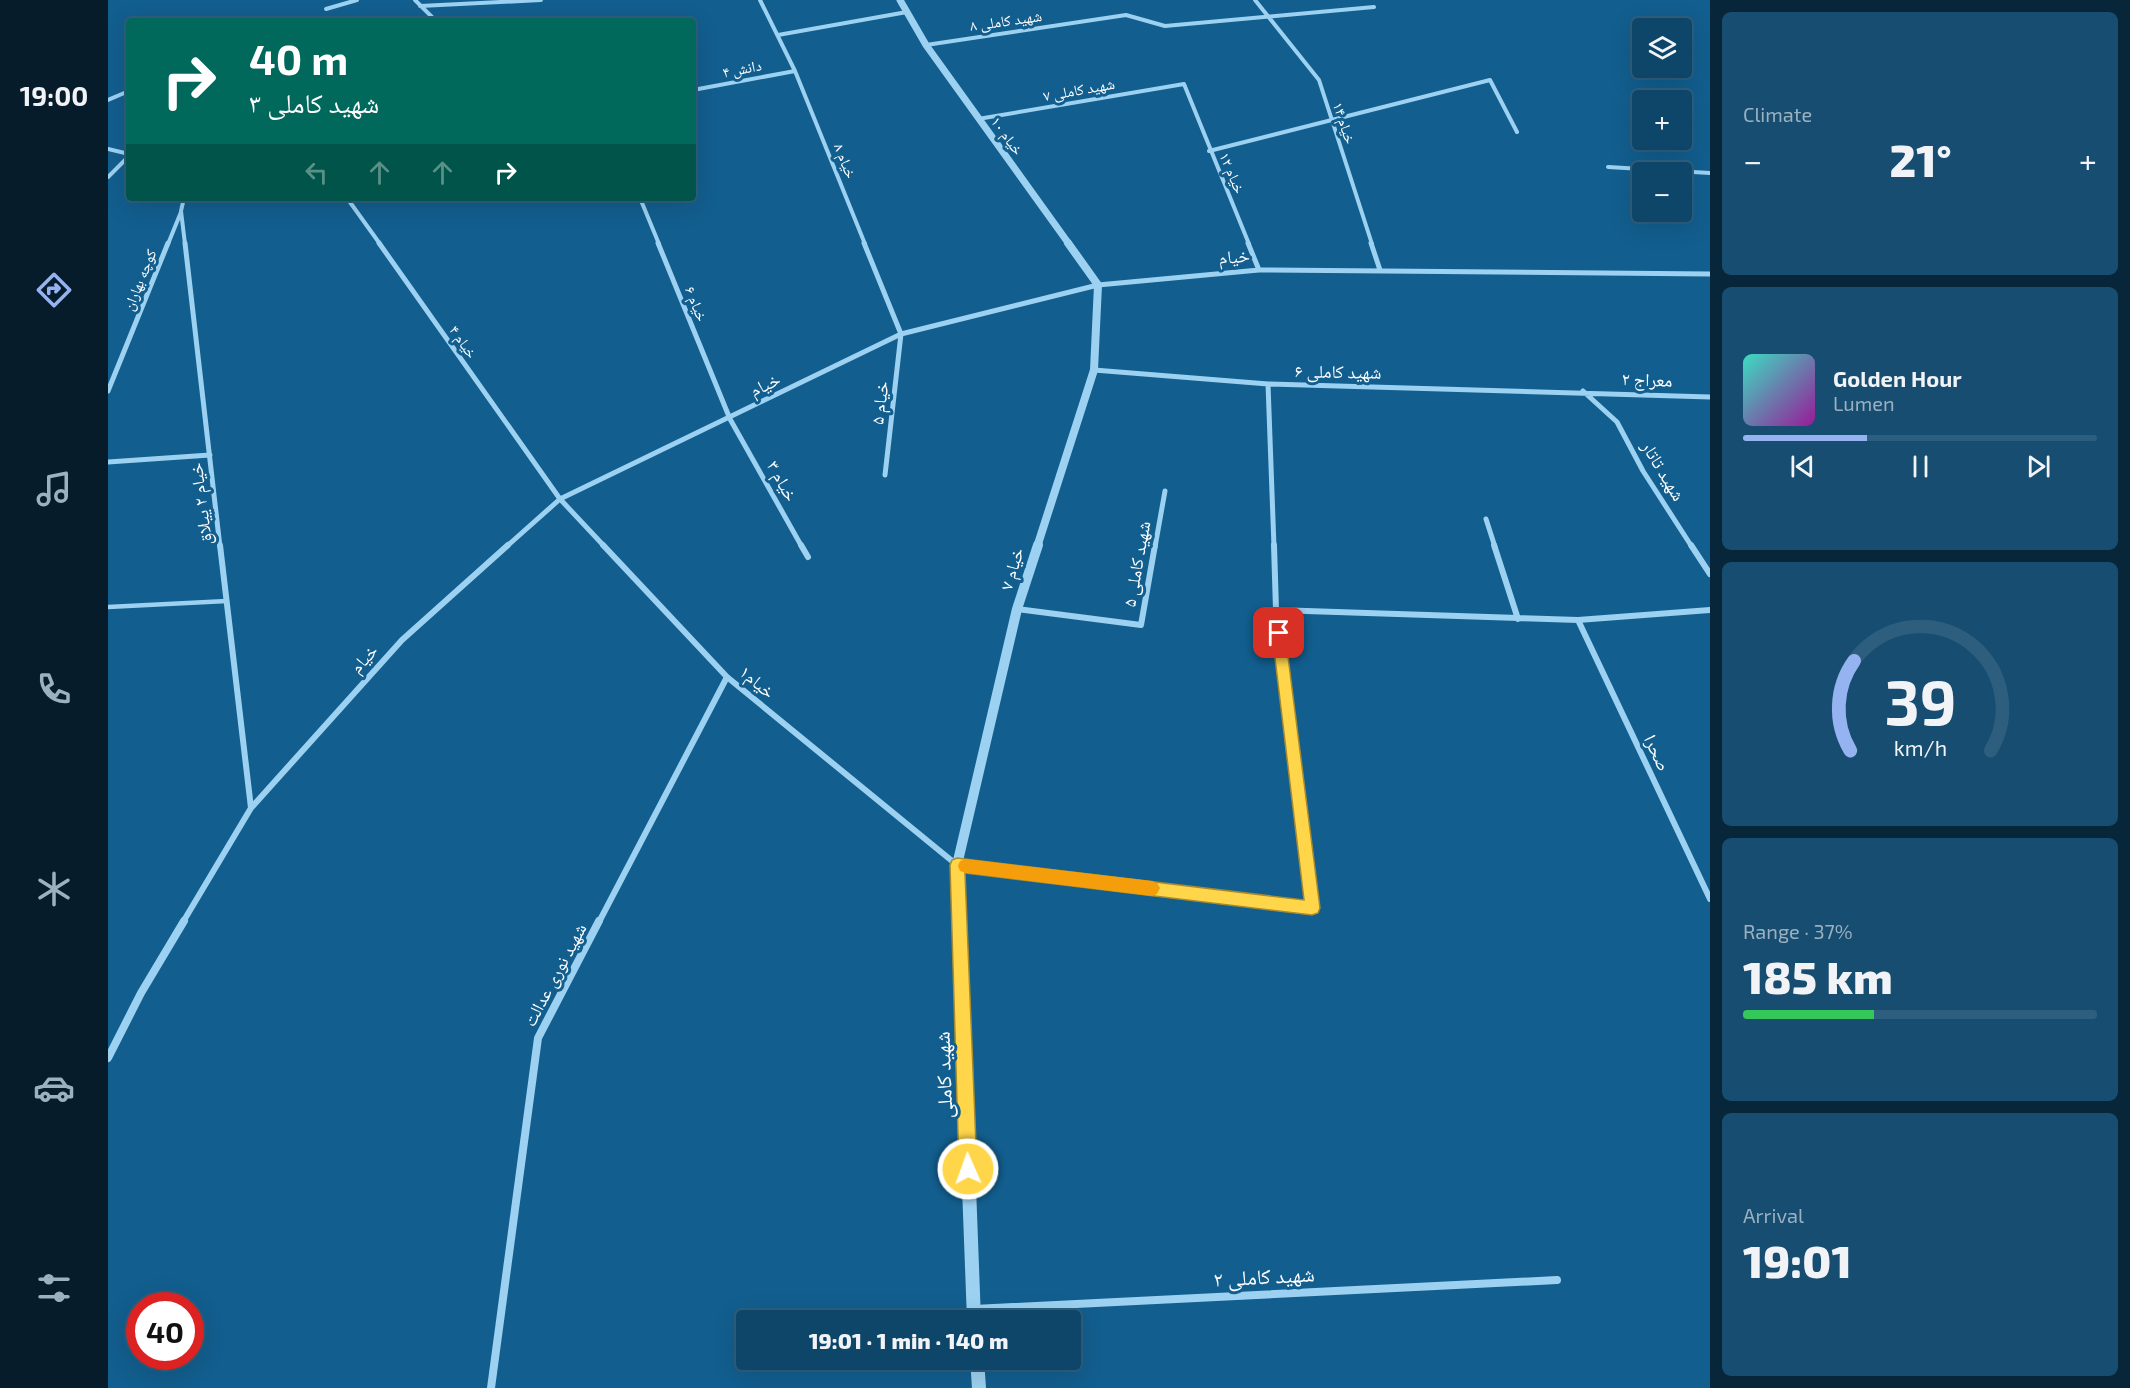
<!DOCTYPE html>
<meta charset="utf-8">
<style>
body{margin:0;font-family:"Exo 2","Noto Naskh Arabic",sans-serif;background:#174d70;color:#f1f3f6;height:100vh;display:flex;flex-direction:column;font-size:22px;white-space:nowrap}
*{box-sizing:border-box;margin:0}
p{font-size:20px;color:#9bb1c1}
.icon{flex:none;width:33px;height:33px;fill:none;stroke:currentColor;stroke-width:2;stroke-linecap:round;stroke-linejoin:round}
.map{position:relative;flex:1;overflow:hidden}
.details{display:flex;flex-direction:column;gap:12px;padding:12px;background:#08263a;width:420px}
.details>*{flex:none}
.hud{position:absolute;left:18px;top:18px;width:570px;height:183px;border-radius:6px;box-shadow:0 6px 24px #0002,0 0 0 2px #2e5e7e;background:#00695c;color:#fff;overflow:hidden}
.buttons{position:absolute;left:1524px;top:18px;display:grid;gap:12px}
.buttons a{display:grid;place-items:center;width:60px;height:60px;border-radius:6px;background:#0e466a;box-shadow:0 6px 24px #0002,0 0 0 2px #2e5e7e;font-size:30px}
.speed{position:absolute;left:18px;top:1292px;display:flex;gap:12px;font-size:30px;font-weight:700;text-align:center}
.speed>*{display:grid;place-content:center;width:78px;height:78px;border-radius:50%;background:#0e466a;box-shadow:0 6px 24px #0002,0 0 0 2px #2e5e7e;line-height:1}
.speed .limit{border:9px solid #d22;background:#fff;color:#111}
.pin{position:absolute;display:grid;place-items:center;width:51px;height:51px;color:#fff;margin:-26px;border-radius:12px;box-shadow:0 3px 9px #0006}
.me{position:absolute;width:66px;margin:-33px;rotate:358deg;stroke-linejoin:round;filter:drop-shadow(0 0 4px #0008)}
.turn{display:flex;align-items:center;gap:21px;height:126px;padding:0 24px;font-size:27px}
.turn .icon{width:78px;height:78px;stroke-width:2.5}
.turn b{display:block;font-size:42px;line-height:51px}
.lanes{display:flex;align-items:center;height:57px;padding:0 24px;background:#0003;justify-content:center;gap:30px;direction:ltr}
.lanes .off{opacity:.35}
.big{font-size:45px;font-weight:800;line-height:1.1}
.details .card{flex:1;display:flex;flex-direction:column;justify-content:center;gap:9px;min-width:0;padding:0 21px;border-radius:9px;background:#174d70}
.details .dial{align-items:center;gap:0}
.dial svg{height:156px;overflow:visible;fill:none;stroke:#2e5e7e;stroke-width:7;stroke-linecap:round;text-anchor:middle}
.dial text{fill:#f1f3f6;stroke:none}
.song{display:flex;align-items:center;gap:18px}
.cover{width:72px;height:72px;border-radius:9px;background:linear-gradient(135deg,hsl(170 70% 55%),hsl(300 70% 35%))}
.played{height:6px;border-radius:3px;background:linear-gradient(90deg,#95b2f1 35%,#2e5e7e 35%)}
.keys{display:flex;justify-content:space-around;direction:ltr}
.heat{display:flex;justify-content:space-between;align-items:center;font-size:33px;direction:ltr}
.charge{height:9px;border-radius:4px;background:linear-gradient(90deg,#34c759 37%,#2e5e7e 0)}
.trip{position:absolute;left:628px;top:1310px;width:345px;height:60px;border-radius:6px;background:#0e466a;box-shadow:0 6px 24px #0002,0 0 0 2px #2e5e7e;font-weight:800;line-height:60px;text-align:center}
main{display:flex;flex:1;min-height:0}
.tabs{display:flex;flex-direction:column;width:108px;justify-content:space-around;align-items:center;background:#061c2a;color:#9bb1c1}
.tabs .icon{width:42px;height:42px}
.tabs .selected{color:#95b2f1}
.tabs b{font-size:27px;color:#f1f3f6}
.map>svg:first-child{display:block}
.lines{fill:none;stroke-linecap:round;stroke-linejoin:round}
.service{stroke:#9cd1f1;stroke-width:4.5}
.minor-far3{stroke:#9cd1f1;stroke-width:4}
.minor-far2{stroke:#9cd1f1;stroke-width:5}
.minor-far1{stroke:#9cd1f1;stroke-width:6}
.minor{stroke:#9cd1f1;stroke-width:8}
.tertiary-far3{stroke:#9cd1f1;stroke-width:7}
.tertiary-far2{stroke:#9cd1f1;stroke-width:8}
.tertiary-far1{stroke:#9cd1f1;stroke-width:10}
.tertiary{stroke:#9cd1f1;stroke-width:14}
.route{fill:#ffd54a;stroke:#a68a30;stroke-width:1.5}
.slow{fill:#f59e0b}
.labels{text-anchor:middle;stroke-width:6;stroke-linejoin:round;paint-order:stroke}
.far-street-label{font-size:15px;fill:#fff;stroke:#125e8e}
.street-label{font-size:18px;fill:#fff;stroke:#125e8e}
.near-street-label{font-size:21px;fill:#fff;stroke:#125e8e}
</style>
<main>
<nav class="tabs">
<b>19:00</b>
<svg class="icon selected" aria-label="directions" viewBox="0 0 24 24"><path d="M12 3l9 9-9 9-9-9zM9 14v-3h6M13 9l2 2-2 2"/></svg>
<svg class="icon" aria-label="music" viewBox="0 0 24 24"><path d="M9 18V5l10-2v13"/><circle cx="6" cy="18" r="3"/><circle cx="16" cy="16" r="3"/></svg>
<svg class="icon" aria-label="phone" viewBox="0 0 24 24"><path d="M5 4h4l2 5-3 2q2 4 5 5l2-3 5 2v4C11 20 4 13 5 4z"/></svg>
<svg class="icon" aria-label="climate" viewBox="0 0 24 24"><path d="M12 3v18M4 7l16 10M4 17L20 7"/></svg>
<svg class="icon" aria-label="car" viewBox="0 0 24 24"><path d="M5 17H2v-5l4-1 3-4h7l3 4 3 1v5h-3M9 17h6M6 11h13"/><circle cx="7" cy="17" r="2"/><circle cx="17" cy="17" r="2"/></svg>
<svg class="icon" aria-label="filters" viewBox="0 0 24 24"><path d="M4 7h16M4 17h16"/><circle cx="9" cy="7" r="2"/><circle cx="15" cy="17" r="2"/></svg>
</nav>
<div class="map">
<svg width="1602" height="1388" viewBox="0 0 1602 1388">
<rect width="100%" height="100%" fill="#125e8e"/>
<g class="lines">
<path class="service" d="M0 607 119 601"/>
<path class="minor-far3" d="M307 0 328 21
M652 0 687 71 757 244
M1147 0 1211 80 1264 244
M312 6 433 0
M218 9 249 0
M670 35 799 12
M818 45 1018 15 1057 26 1266 7
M585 90 687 71
M0 100 21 91
M870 119 1076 84 1141 244
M0 149 21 154
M1101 151 1382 80 1409 132
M1500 167 1602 173
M0 177 21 156
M76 198 73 211 77 244
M239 198 272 244
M532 198 551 244
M60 244 73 212"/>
<path class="minor-far2" d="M77 243 112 547
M271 243 452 499 497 547
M550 243 622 419 694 547
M756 243 793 334 777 475
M1140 243 1151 270
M1263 243 1272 270
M986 370 1160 384 1602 397
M1160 384 1166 547
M0 391 60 243
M1475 391 1509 422 1535 471 1584 547
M0 462 102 455
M1378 519 1387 547
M398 547 452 499 793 334 990 285 1151 270 1602 274
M1047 547 1057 491"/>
<path class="minor-far1" d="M112 545 143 808
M495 545 619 677 849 865 1204 908 1168 610 1166 545
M693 545 700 557
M1386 545 1410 619
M1583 545 1602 574
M909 609 1033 625 1047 545
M1168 610 1470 620 1602 610
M1470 620 1602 899
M75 922 143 808 294 640 400 545
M491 922 619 677"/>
<path class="minor" d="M0 1058 33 993 76 921
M866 1309 1449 1280
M383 1388 430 1038 491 921"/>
<path class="tertiary-far3" d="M792 0 818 45 961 244"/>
<path class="tertiary-far2" d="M929 547 986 370 990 285 960 243"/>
<path class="tertiary-far1" d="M851 922 849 865 909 609 930 545"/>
<path class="tertiary" d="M851 921 866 1320
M869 1359 871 1388"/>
</g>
<path class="route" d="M1171 628 1177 633 1212 908 1210 913 1204 915 857 873 869 1169 866 1175 860 1178 854 1175 851 1169 842 865 844 860 849 858 1196 900 1164 633Z"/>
<path class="slow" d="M858 859 1044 881 1049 883 1052 888 1049 894 1044 896 858 873 852 871 850 866 852 861Z"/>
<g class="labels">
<g class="far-street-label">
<text transform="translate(898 21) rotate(-8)" y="5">شهید کاملی ۸</text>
<text transform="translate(634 69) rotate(-11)" y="5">دانش ۴</text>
<text transform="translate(971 90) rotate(-10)" y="5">شهید کاملی ۷</text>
<text transform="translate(1236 123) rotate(72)" y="5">خیام ۱۴</text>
<text transform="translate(899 136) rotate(54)" y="5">خیام ۱۰</text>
<text transform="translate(737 161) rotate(68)" y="5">خیام ۸</text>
<text transform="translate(1124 173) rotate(67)" y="5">خیام ۱۲</text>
<text transform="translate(32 280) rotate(-68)" y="5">کوچه بهاران</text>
<text transform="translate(588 304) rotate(68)" y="5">خیام ۶</text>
<text transform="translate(355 342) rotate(55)" y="5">خیام ۴</text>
</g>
<g class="street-label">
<text transform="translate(1126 257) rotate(-5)" y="6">خیام</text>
<text transform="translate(1230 372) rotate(1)" y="6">شهید کاملی ۶</text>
<text transform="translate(1539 380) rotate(2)" y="6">معراج ۲</text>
<text transform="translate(657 385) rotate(-26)" y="6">خیام</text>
<text transform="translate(772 403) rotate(-83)" y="6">خیام ۵</text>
<text transform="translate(1555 471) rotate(59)" y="6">شهید تاتار</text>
<text transform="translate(674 481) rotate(61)" y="6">خیام ۳</text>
<text transform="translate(93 504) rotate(-97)" y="6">خیام ۲ ییلاق</text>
<text transform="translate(1029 564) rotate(-80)" y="6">شهید کاملی ۵</text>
<text transform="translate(904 569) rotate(-73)" y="6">خیام ۷</text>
<text transform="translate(256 659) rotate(-48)" y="6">خیام</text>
<text transform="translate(649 682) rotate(40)" y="6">خیام۱</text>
<text transform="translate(1549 753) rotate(65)" y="6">صحرا</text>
<text transform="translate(447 975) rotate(-62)" y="6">شهید نوری عدالت</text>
</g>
<g class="near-street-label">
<text transform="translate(836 1075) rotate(-92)" y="7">شهید کاملی</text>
<text transform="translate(1156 1277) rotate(-3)" y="7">شهید کاملی ۲</text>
</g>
</g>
</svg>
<div class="buttons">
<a><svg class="icon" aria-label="layers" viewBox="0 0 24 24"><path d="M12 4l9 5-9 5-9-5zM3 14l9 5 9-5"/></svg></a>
<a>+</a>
<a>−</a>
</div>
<div class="speed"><div class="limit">40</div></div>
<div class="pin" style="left:1171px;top:633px;background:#d93025"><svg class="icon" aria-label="arrive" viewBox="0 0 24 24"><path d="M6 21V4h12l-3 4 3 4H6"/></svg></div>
<svg class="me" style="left:860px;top:1169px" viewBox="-20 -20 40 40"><circle r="17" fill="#ffd54a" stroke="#fff" stroke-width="3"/><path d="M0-11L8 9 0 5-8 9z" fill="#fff"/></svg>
<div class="trip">19:01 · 1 min · 140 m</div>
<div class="hud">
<div class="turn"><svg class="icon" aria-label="right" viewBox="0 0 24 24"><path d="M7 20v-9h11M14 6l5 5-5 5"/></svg><div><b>40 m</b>شهید کاملی ۳</div></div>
<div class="lanes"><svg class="icon off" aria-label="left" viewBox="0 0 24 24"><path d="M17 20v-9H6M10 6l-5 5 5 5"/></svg><svg class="icon off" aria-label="ahead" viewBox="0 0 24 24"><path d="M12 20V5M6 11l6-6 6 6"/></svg><svg class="icon off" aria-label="ahead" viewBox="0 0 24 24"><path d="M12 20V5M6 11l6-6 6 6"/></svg><svg class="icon" aria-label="right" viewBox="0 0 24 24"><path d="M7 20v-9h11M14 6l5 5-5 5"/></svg></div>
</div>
</div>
<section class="details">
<div class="card"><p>Climate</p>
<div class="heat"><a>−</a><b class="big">21°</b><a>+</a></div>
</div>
<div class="card">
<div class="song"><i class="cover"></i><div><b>Golden Hour</b><p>Lumen</p></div></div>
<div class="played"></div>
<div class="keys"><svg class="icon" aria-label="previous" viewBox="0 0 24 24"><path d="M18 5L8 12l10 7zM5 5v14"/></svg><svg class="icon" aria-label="pause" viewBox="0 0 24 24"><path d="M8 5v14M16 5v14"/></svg><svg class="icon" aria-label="next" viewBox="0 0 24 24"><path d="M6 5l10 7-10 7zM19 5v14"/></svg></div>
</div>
<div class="card dial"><svg viewBox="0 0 100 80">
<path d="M14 69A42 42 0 1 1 86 69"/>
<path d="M14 69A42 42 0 0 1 16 23" stroke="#95b2f1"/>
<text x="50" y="56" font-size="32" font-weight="700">39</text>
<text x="50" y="72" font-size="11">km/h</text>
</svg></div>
<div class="card"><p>Range · 37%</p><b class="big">185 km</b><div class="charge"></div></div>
<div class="card"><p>Arrival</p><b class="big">19:01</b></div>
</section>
</main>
